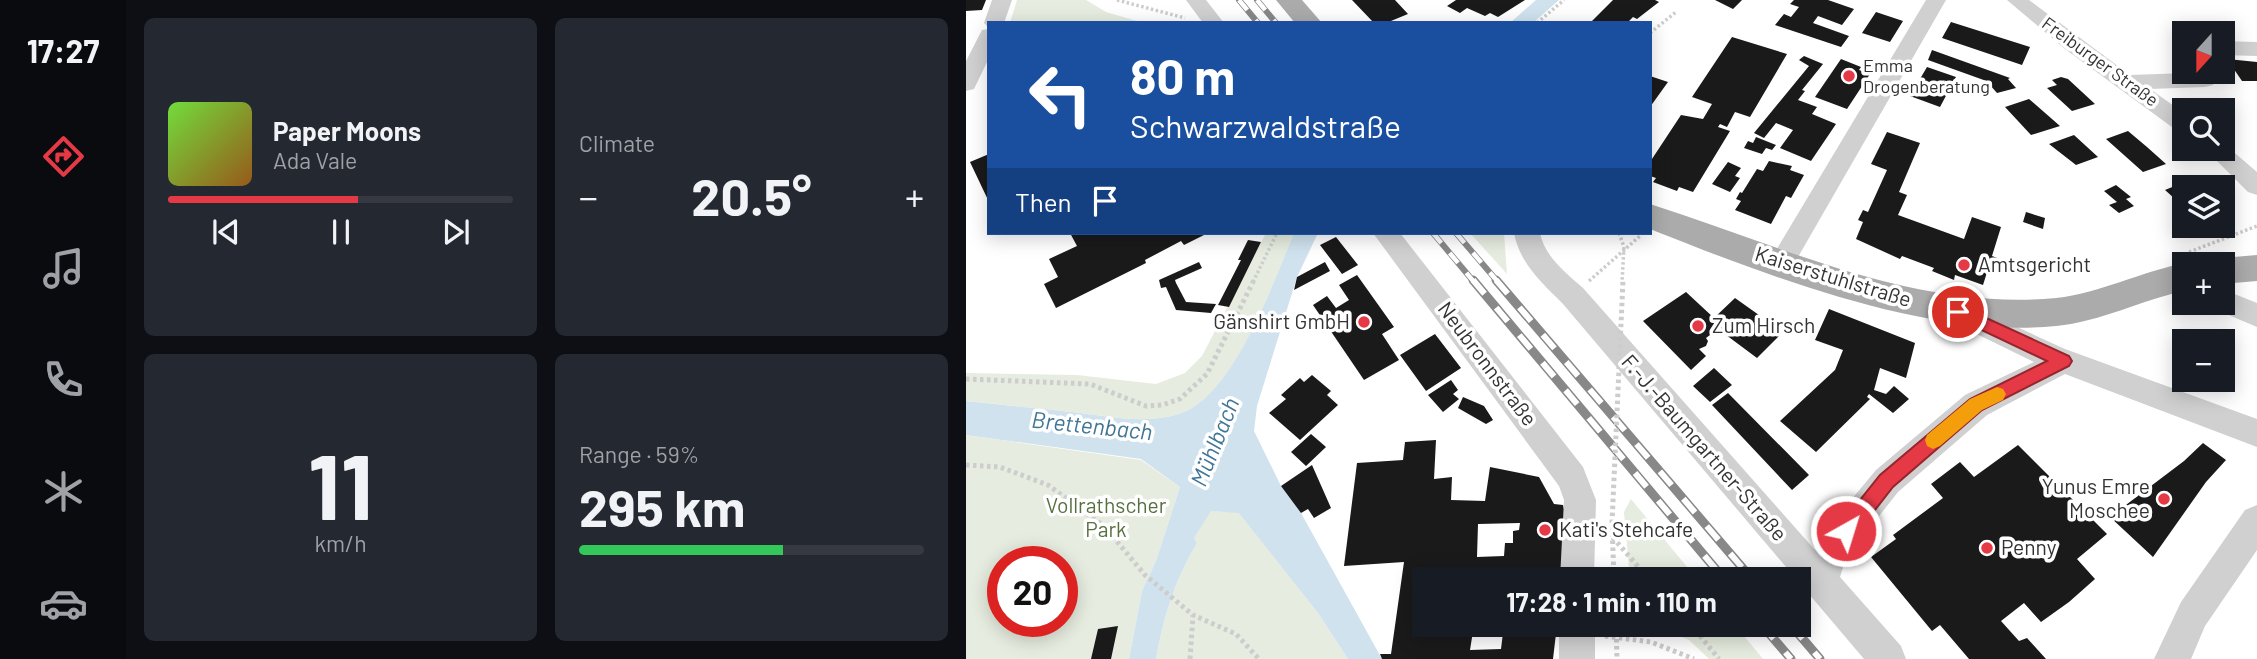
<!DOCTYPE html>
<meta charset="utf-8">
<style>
body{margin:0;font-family:Barlow,sans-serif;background:#242831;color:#f1f3f6;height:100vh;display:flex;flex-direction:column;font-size:26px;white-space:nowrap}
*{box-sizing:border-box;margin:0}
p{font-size:23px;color:#9ea1a6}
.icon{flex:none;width:38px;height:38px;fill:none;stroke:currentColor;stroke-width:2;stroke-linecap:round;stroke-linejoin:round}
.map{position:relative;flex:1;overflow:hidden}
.side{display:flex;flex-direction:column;gap:18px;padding:18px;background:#0d0f14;width:840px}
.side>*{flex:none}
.banner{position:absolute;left:21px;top:21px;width:665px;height:214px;border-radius:0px;box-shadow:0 4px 18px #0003;background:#1a4fa0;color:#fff;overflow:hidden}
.needle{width:46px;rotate:201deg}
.tools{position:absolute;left:1206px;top:21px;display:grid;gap:14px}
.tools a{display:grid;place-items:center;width:63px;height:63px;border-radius:0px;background:#171b24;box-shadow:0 4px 18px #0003;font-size:35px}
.speed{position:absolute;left:21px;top:546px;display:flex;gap:14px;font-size:35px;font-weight:700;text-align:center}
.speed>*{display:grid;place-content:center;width:91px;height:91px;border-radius:50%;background:#171b24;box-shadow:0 4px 18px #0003;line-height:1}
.speed .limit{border:10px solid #d22;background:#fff;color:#111}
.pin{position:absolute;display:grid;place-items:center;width:60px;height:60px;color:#fff;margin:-30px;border:4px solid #fff;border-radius:50%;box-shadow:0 2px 7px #0007}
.me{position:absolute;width:77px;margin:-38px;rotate:39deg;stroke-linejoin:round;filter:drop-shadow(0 0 5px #0008)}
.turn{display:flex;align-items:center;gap:24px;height:147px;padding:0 28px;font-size:32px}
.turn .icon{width:91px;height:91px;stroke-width:2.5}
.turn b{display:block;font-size:49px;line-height:60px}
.then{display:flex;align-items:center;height:66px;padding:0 28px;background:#0003;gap:14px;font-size:26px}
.big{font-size:52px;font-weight:700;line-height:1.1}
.side .widget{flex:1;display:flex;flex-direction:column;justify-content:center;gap:10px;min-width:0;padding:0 24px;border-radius:10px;background:#242831}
.side .dial{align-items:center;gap:0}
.dial b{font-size:91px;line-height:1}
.song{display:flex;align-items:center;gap:21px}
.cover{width:84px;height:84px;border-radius:10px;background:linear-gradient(135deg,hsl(100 70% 55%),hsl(30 70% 35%))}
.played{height:7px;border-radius:4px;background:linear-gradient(90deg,#e63946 55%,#363941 55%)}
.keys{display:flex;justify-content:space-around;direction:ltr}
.heat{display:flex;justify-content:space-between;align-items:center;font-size:38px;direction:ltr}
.charge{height:10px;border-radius:5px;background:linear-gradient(90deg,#34c759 59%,#363941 0)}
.side .tiles{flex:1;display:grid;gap:18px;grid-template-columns:repeat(2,1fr)}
.trip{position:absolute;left:446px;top:567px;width:399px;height:70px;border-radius:0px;background:#171b24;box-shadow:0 4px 18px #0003;font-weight:700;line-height:70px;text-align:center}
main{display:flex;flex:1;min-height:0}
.dock{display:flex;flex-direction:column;width:126px;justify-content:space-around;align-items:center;background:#090b0e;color:#9ea1a6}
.dock .icon{width:49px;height:49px}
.dock .active{color:#e63946}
.dock b{font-size:32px;color:#f1f3f6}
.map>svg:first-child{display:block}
.green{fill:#e6ecdf;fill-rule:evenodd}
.water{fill:#cfe2ee}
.building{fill:#1a1a1a;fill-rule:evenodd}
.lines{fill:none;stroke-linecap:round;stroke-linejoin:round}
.path-far1{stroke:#cdcdcd;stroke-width:3.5;stroke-dasharray:2.5 2.5;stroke-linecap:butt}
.path{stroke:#cdcdcd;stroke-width:5;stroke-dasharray:3.5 3.5;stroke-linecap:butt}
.minor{fill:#d0d0d0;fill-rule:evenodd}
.major{fill:#ababab;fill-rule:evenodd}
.rail-far1-casing{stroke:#888;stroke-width:6}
.rail-casing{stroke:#888;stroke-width:9}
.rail-far1{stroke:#fff;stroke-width:4.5;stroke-dasharray:13;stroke-linecap:butt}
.rail{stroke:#fff;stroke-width:6;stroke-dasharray:18;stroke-linecap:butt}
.path-bridge-far1{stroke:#cdcdcd;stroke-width:3.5;stroke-dasharray:2.5 2.5;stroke-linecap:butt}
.path-bridge{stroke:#cdcdcd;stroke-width:5;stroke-dasharray:3.5 3.5;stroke-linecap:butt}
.route{fill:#e63946;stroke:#96252e;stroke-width:2}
.slow{fill:#f59e0b}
.poi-dot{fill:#e63946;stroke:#fff;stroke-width:2.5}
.labels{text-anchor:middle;stroke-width:7;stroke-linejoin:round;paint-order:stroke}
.far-street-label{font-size:18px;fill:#333;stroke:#fff}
.far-poi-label{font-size:18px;fill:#333;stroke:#fff;text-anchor:start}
.poi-label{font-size:21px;fill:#333;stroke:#fff;text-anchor:start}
.street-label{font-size:21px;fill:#333;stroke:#fff}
.park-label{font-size:21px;fill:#56703f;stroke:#fff}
.water-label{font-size:23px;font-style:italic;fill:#3f7597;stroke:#fff}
</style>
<main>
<nav class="dock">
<b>17:27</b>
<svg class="icon active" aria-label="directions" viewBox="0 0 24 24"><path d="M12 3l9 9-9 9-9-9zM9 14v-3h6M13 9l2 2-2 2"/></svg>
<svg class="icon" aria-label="music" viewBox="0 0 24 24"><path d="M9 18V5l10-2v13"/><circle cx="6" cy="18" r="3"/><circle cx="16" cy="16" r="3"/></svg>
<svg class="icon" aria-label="phone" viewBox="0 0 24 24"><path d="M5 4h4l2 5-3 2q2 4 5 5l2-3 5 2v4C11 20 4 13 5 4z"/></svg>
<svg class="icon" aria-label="climate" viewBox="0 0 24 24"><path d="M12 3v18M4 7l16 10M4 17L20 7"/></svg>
<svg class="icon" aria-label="car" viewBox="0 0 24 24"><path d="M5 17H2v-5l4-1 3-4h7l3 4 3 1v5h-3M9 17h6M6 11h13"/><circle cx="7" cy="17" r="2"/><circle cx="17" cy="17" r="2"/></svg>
</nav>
<section class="side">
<div class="tiles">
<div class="widget">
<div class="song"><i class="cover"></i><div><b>Paper Moons</b><p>Ada Vale</p></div></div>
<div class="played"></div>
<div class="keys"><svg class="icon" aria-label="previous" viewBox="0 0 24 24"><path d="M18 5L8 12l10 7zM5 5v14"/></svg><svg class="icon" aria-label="pause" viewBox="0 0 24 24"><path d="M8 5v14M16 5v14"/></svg><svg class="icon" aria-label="next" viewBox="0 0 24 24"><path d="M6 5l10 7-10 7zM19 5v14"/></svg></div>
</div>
<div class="widget"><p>Climate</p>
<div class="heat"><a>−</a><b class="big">20.5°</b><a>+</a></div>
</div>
<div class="widget dial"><b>11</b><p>km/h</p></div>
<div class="widget"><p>Range · 59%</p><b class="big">295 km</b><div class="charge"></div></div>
</div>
</section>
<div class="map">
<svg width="1291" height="659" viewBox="0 0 1291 659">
<rect width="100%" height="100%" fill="#fff"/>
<path class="green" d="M51 0H120L140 12 178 23H44Z
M300 233H328C308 281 270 392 218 412 183 426 142 416 107 412 71 408 36 405 0 401V373L111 375 190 384 219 373 236 356Z
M504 233H538L541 274Z
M0 435 175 460 214 487 190 561 176 591 163 659H0ZM37 562H96V621H37Z
M665 499 731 579H664L658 512Z
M244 511 273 512 352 613 382 659H190C197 618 209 579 231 543L228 538Z
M688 625H769L797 659H743L723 640Z"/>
<path class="water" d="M570 0H593L567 23H544Z
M328 233H352L331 277 291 406 288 431 315 486 335 513 416 659H382L352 613 273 513 245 511 228 538 231 543C209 579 197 618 190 659H163L176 591 190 561 214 487 175 459 0 435V401C35 405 71 408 106 412 142 416 183 426 218 412 269 392 308 281 328 233Z"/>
<path class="building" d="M0 0H20L16 10 0 11Z
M386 0H429L442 14 420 23H408Z
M490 0H559L532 17 524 13 519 16 501 8 494 13 481 6Z
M647 0H689L693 2 671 19 667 17 661 23H624Z
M749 0H776L767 9Z
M828 0H862L888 9 876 25 852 16 847 23 883 36 875 47 809 25 818 14 825 17 833 7 824 4Z
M910 12 937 21 924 42 896 33Z
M985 22 1064 47 1056 65 976 38Z
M766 37 821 54 784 117 769 112 761 127 754 124 752 127 764 131 727 192 713 187 711 191 687 182 690 178 684 176V162L715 115 737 119 746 104 726 97Z
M966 50 1044 78 1042 79 1050 88 1031 93 1023 84 1026 83 962 60Z
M838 56 857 64 836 90 839 91 832 100 851 107 846 114 870 124 845 161 814 148 827 130 810 123 798 138 788 133 843 66 833 60Z
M875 59 895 67 893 70 904 74 881 109 849 97Z
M1261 59 1291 62V81H1276Z
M961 67 990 77 974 107 944 96Z
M684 76 702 82 684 107Z
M1095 77 1102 79 1129 104 1106 111 1081 88 1091 85 1086 80Z
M1063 99 1094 126 1065 135 1039 107Z
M1162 131 1181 147 1200 164 1177 172 1140 139Z
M921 132 954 143 933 192 941 195 932 215 998 239 1006 217 1035 227 1026 256 1034 259 1031 269 1023 266 1017 285 989 275 988 280 966 271 968 268 936 256 934 259 890 239 897 222 892 220 897 210 902 212 921 170 905 164Z
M1108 135 1132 157 1110 165 1083 144Z
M790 137 810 145 806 150 800 148 796 154 778 148 782 141 787 143Z
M23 154V202L4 162Z
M803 161 826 166 824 170 838 175 825 198 820 196 805 224 769 210 775 201 770 199 774 192 776 193 791 169 797 171Z
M762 162 775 168 769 176 774 178 764 192 746 184Z
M1221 181 1228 187H1218V207L1199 190Z
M1150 185 1165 197 1160 199 1168 206 1153 213 1143 205 1151 202 1138 191Z
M1060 212 1079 218 1077 229 1057 222Z
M104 233H242L218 245 215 241 179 260 180 263 90 308 78 284 92 277 83 259 111 246Z
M370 237 392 265 376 274 354 245Z
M282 240 295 242 263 307 252 305 275 260H272Z
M233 262 236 268 209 280 210 283 220 302 250 304 245 313 210 310 200 287 195 288 193 280Z
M359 262 364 271 328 290 331 277Z
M391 275 428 327 416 334 433 360 398 380 347 305 361 296 370 308 383 300 373 285Z
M720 292 748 318 769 298 817 332 791 358 752 329 740 338 742 341 740 346 733 349 740 356 725 370 677 321Z
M863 309 949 343 940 378 914 368 908 390 920 394 928 386 943 399 927 413 903 394 901 397 904 399 850 452 814 421 869 370 877 350 849 340Z
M469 334 495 368 460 391 434 355Z
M748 368 766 385 744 402 727 386Z
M346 375 365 391 361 395 372 405 334 440 303 413 320 399 315 395 334 378 338 382Z
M485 380 492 390 487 394 493 399 477 412 462 395Z
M762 393 843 475 826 490 746 405Z
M497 397 518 406 527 420 520 424 492 408Z
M345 434 360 447 340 466 325 452Z
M470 440 468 479 486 477 485 500 519 501 524 467 573 477 588 504 597 505 602 527 601 555 597 579H458V625H508L504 650 535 649 538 625H591L587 659H416L414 654H425L438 562 378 566 391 463 437 460 439 442ZM554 523 553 530 547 531V543H539L538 556 511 557 512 524Z
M1237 443 1260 460 1240 482 1187 557 1144 517 1218 461Z
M1052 445 1141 534 1111 559 1129 579 1103 602 1075 622 1058 603 1035 621 1053 641 1061 638 1080 659H1003L974 625 966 631 905 557 930 539 927 535 977 498 965 484 994 462 1008 477Z
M346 465 365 508 348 518 342 509 335 513 315 486Z
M152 626 145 659H125L132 629Z"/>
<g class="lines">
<path class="path-far1" d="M151 0 219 18
M571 23 598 0
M684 33 710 12
M1223 252 1291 226
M623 281 674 236
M287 282 311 233"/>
<path class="path" d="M0 379 124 384 180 406 196 405 214 399 241 374 288 280
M0 465 34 467 82 485 138 526 179 575 227 615 270 634 293 659
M642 532 683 579
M725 625 753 659
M639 636 685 642 728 659
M224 659 227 615"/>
<path class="minor" d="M26 0H46L38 23H23V28L18 23Z
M220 0H240L258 23H237Z
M960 0H980L824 271 815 275 806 271 802 264 806 257Z
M1041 0H1063L1164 75 1250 72 1247 85 1239 87 1184 89 1218 113V132L1210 130 1099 49Z
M23 29V58L8 89 0 91V61L16 30Z
M1256 41 1291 42V56L1256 55Z
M1256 142 1291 172V195L1282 192 1239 149H1256Z
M407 233H434L617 467 630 500 628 579H594L598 500 593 486Z
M548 233H574C579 257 599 272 617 288L849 550 855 536 910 470 999 395 1068 362 982 320 978 312 982 304 992 300 1099 349 1291 419V447L1099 374 1021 415 932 492 880 558 874 577 935 646 940 659H898L597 304C576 283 554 264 548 233Z
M1256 289 1291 303V327L1246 308 1244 303H1256Z
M1291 505V550L1239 626 1225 659H1188L1215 602 1279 510Z
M593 625H629V659H593Z"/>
<path class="major" d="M310 0H336L356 23H329Z
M684 204C816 246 948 311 1090 298 1134 293 1175 272 1218 263L1220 264H1218V291C1175 300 1134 322 1090 326 966 339 808 278 694 233L684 229Z
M1291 255V281L1256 284V264H1243L1256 258Z"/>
<g class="rail-far1-casing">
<path id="rail-far1" d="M273 0 292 23
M291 0 310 23
M467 233 508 282
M490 233 532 282"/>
</g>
<g class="rail-casing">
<path id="rail" d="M507 280 758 579
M530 280 786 579
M796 625 825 659
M825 625 854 659"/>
</g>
<use href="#rail-far1" class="rail-far1"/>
<use href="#rail" class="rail"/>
<path class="path-bridge-far1" d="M653 233 658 247 656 282"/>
<path class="path-bridge" d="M648 579 646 523 657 280
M650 625 651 659"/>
</g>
<path class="route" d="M992 305 1103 356 1106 361 1103 366 1016 410 927 487 887 538 880 541 874 538 871 531 874 525 914 475 1004 399 1081 361 986 316 984 312 986 307Z"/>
<path class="slow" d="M1031 387 1037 389 1040 394 1037 400 1016 410 974 446 967 449 961 446 959 440 961 435 1004 399Z"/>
<g class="poi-dot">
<circle cx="883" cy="76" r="7"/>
<circle cx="998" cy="265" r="7"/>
<circle cx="398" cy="322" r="7"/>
<circle cx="732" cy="326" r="7"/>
<circle cx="1198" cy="499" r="7"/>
<circle cx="579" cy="530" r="7"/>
<circle cx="1021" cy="548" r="7"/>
</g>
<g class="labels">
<g class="far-street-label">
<text transform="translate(1134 62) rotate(36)" y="6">Freiburger Straße</text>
</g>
<g class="far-poi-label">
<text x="897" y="72">Emma<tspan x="897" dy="21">Drogenberatung</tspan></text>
</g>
<g class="poi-label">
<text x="1012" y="272">Amtsgericht</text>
<text x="384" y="329" text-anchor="end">Gänshirt GmbH</text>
<text x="746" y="333">Zum Hirsch</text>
<text x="1184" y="494" text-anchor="end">Yunus Emre<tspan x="1184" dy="24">Moschee</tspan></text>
<text x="593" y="537">Kati's Stehcafe</text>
<text x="1035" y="555">Penny</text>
</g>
<g class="street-label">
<text transform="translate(867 277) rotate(17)" y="7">Kaiserstuhlstraße</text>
<text transform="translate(521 364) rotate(53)" y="7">Neubronnstraße</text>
<text transform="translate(738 448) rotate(49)" y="7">F.-J.-Baumgartner-Straße</text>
</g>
<g class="park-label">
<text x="140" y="513">Vollrathscher<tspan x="140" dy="24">Park</tspan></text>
</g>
<g class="water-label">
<text transform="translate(126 426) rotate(6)" y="8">Brettenbach</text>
<text transform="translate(249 442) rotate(-68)" y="8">Mühlbach</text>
</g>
</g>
</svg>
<div class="tools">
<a><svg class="needle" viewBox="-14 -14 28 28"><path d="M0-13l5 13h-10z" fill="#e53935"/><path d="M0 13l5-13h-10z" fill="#9ea1a6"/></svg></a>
<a><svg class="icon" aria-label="search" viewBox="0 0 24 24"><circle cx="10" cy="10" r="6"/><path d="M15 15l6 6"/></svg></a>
<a><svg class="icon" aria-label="layers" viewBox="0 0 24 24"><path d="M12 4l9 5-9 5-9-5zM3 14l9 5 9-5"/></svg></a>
<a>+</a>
<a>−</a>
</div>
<div class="speed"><div class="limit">20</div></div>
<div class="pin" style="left:992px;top:312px;background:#d93025"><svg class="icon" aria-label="arrive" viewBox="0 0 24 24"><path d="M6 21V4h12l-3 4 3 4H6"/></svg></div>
<svg class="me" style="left:880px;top:531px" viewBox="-20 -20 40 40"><circle r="17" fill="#e63946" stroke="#fff" stroke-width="3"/><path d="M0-11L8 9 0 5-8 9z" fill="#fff"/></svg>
<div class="trip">17:28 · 1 min · 110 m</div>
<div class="banner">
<div class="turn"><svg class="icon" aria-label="left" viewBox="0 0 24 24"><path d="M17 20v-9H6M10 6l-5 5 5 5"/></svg><div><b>80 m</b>Schwarzwaldstraße</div></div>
<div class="then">Then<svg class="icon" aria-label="arrive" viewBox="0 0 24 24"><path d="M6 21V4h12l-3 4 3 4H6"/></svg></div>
</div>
</div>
</main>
